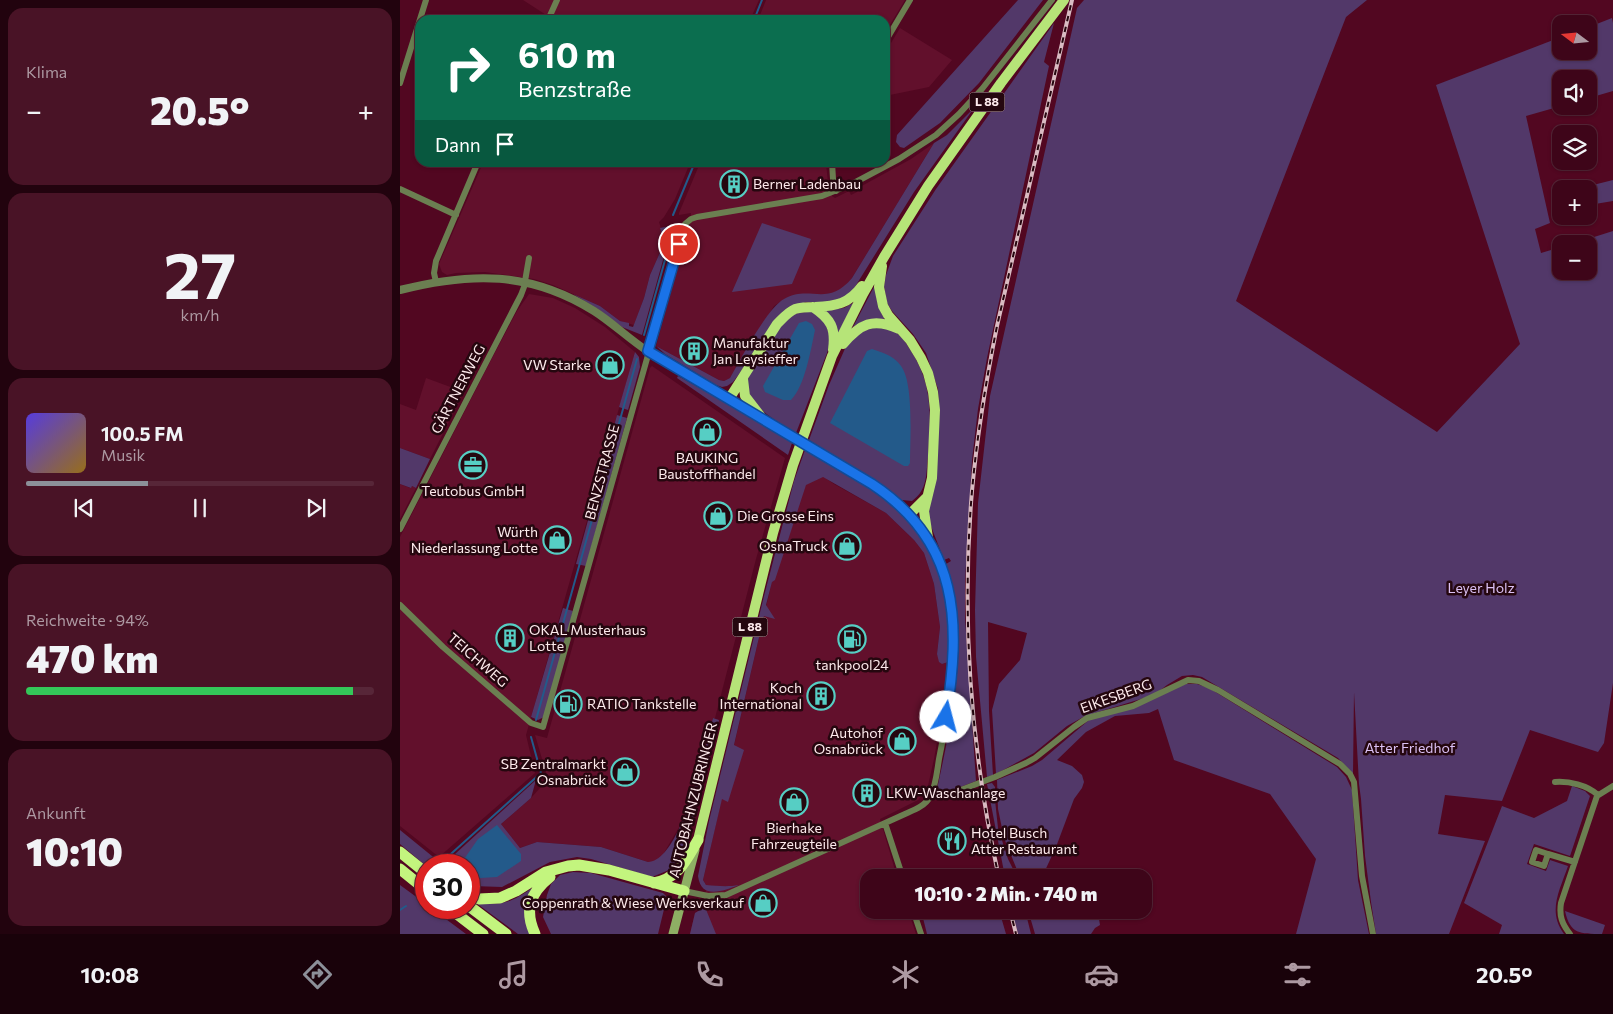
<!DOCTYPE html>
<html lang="de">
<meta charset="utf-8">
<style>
body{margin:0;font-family:Commissioner,sans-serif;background:#491326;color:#f1f3f6;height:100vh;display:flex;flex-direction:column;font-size:19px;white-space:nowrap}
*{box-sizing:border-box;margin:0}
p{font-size:16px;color:#ad99a2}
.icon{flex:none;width:28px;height:28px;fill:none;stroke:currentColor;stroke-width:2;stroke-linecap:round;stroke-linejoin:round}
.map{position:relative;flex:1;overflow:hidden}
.panel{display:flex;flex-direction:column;gap:8px;padding:8px;background:#22030e;width:400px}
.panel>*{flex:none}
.guide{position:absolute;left:15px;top:15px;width:475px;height:152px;border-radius:15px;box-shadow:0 1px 4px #0004,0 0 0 1px #572638;background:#0b6e4f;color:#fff;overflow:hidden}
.needle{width:32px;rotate:286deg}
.buttons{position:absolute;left:1152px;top:15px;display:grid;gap:10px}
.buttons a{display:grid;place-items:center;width:45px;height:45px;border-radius:10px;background:#3e0519;box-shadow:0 1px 4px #0004,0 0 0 1px #572638;font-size:25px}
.speed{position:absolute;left:15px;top:854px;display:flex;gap:10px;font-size:25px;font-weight:700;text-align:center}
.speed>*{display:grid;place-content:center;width:65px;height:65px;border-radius:50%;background:#3e0519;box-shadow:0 1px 4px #0004,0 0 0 1px #572638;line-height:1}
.speed .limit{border:8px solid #d22;background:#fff;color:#111}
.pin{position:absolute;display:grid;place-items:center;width:42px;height:42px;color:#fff;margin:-21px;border:2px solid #fff;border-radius:50%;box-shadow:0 1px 5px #0007}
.me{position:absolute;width:55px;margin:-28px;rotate:8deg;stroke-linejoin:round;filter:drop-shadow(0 0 4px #0008)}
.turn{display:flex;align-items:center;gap:18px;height:105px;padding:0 20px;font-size:22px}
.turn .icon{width:65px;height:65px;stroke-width:2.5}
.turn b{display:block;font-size:35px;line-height:42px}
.then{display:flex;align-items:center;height:48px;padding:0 20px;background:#0003;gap:10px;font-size:19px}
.big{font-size:38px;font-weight:800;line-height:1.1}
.panel .tile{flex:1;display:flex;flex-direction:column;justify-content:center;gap:8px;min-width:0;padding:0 18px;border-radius:15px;background:#491326}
.panel .dial{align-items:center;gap:0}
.dial b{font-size:65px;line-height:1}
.song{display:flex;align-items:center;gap:15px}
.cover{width:60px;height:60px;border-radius:8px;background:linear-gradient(135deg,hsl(250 70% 55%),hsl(40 70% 35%))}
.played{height:5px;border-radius:2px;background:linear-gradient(90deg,#8c9099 35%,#572638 35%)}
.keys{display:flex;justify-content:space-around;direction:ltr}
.heat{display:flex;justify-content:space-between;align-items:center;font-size:28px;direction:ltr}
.charge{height:8px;border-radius:4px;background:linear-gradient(90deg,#34c759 94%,#572638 0)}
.trip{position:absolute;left:460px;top:869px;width:292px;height:50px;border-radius:15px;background:#3e0519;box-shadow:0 1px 4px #0004,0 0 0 1px #572638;font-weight:800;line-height:50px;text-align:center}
.menu{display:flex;height:80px;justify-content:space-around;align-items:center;background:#19020a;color:#ad99a2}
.menu .icon{width:35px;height:35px}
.menu .on{color:#8c9099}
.menu b{font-size:22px;color:#f1f3f6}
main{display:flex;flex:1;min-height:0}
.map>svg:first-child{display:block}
.built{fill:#62102c}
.green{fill:#523869}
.water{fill:#235a8a}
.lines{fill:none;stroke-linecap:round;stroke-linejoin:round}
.stream{stroke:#235a8a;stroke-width:2}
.minor{stroke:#6b7f51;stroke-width:6}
.tertiary{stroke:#6b7f51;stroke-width:8}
.secondary{stroke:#8eaf64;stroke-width:9}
.trunk{stroke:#b6e478;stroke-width:10}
.motorway{stroke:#c3f57e;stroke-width:11}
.rail-casing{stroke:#d9bbc2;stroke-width:4}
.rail{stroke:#25070f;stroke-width:2;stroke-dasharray:5.5;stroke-linecap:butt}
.tertiary-bridge{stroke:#6b7f51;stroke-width:8}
.route-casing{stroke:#114b97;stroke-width:12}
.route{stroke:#1a73e8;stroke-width:9}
.labels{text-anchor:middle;stroke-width:5;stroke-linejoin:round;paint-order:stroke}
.shield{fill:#25070f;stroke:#bca6aa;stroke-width:1}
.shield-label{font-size:12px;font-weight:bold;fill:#fdeaec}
.poi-label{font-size:14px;fill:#fdeaec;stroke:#25070f;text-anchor:start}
.street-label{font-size:14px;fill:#fdeaec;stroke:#25070f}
.park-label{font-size:14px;fill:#dbc0f4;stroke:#25070f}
</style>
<main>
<section class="panel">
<div class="tile"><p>Klima</p>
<div class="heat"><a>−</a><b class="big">20.5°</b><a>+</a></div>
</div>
<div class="tile dial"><b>27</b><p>km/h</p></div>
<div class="tile">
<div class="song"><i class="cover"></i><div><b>100.5 FM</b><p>Musik</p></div></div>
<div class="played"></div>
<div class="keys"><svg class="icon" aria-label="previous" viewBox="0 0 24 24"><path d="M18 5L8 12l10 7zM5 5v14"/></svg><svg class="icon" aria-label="pause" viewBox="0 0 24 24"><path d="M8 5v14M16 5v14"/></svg><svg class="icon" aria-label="next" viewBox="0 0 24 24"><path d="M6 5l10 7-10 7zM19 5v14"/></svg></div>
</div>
<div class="tile"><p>Reichweite · 94%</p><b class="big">470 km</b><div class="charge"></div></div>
<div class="tile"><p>Ankunft</p><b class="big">10:10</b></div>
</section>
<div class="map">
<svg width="1213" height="934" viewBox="0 0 1213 934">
<rect width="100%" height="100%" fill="#520721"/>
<path class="built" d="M123 0H359L350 20H154Z
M366 0H505L485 33V20H358Z
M500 28 552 60 529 87 485 96V53Z
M534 143 452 278 444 288 434 293 383 300 374 306 330 378 324 381 319 380 256 346 290 224 291 213 279 215V213L300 163H426L428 183 432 196 435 198 449 191 451 195 459 191 458 188 511 159Z
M83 163H290L275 199 264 217 259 222 265 241 250 275 244 298 234 325 220 321 200 306 153 285 134 279 85 272 56 273 47 275 42 272 39 264Z
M129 294 153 298 175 308 205 327 235 352 126 735 135 773 39 857 0 826V537L89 364 117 311Z
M252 366 385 458 356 559 315 718H313L285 817 261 858 255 862H248L201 847 137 842 120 848 101 824 131 798 148 779 135 735 147 738 250 368Z
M26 378 64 392 30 459 0 448V404L16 410Z
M405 464 434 484 486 513 514 540 524 553 534 584 540 627 537 654 542 664 548 662 543 708 534 759 527 790 518 800 480 819 497 877 469 878V910H508L516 934H290L295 913 305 907 306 885 303 880 372 581Z
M0 484 10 488 12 486 16 488 0 519Z"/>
<path class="green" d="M618 0H643L579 83 540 123 504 148 500 147 496 142 497 135Z
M684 0H967L946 17 836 301 1037 432 1120 344 1036 85 1161 37V51H1189V27L1212 18 1213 23V91L1189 98V79H1161V106L1126 116 1150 223 1135 229 1141 253 1161 247V271H1189V244H1172L1213 231V683L1204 743 1198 752 1130 730 1102 801 1045 795 1038 834 1085 841 1049 934H976L971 902 965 856 961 799 959 784 954 692 953 774 938 758 802 677 793 675 782 676 767 685 754 695 685 716 667 726 634 753 596 774 592 710 599 684 620 660 627 633 588 622 589 711 593 775 587 777 576 657 575 610 578 503 590 396 677 8Z
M654 23 644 62 649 66 587 358 578 409 572 460 565 582V618L576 781 542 794 537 789C552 720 572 632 546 564L551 561 549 558 544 560 529 521 528 513 539 410 538 389 526 353 513 334 492 311 487 303 484 286 486 275 493 256 536 189Z
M574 108 514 192 453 290 440 300 428 303 405 302 351 358 333 382 327 386 322 387 316 385 265 354 256 346 319 380 324 381 330 378C341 359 367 308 384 299 410 284 427 308 452 278L534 143 547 135Z
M1213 180V201L1195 204 1191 203C1188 199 1187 190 1189 186Z
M362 223 411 239 392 284 332 292Z
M270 226 272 228 242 335 222 327 198 309 173 294 200 306 220 321 229 323V326L233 327 244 298 250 275 265 241 260 228Z
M476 283C475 297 478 307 485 320 471 319 465 319 453 327Z
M453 303 437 336 424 310 444 308Z
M413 312 425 321 431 340 427 353 396 433C383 425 355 409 349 395 346 389 346 382 349 376 354 365 381 322 390 316 398 312 405 312 413 312Z
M479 325C484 327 492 329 497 333 503 337 507 345 511 351 533 384 531 418 528 456 526 473 528 490 512 501L502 500 486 488 409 440 429 385 447 344 454 335Z
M235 352 239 357 240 367 228 410 219 407Z
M278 376 338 409 392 443 388 455 277 378Z
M217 415 227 418 186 566 176 564Z
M0 448 30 459 16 488 12 486 11 488 0 484Z
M405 450C432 466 461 480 486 499 541 542 552 597 548 662L542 664 539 662 537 654 540 627 534 584 524 553 514 540 486 513 423 477 406 485 375 580 372 582 366 605 375 619 364 616 334 745 344 750 328 802 322 799 303 880 306 885C318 886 328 887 339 885 323 891 301 900 298 876L309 821 364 596 394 481Z
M163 608 173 611 144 717 138 720 131 717Z
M786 684H797L809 688 937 767 946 777 952 790 958 880 969 934H896L916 859 870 794 774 760 758 709 749 713 715 716 686 732 657 760 672 766 682 775 684 782 682 788 674 799 656 847 642 877H620L604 838 598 809 597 780 632 766 642 760 689 720Z
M313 718 319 720 294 818 287 841 277 861 269 870 252 877 191 859 177 857 150 862 102 887 72 886 69 885V865L26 866 0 844V830L43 865 136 780 131 798 101 824 120 848 137 842 201 847 248 862C282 861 305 747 313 718Z
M592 783 595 787V800L598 828 608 859 617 877H605L587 784Z
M1172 786 1185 791 1190 796 1170 856 1134 844 1127 864 1146 871 1150 860 1168 866C1160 890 1147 911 1164 934H1099L1102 925 1064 903 1102 806 1134 818 1167 801Z
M173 872 191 873 263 893 267 897 258 934H151L143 917 147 895 151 884 160 875Z
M0 885 26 904V908H31L66 934H0Z
M134 887 131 934H118L76 903C107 905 109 903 134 887Z
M305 907 316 934H290L295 913Z
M521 910H599L606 934H527Z
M612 910H625L631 934H618Z
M628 910H691L699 919 700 925 695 928 691 934H635Z
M1165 911 1205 925 1202 934C1180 934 1170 934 1165 911Z"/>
<path class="water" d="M406 321 412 324 415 330C411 349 405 386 391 400H383L365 392 363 386 399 323Z
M472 349C484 353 494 356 501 366 514 383 510 440 510 463L508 466H504L430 423 467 351Z
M97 825 121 854V861L97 877 80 878 69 872V865H60L78 839Z"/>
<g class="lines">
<path class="stream" d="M354 20 362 0
M273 215 295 162
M244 335 274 228
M136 720 237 359
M43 861 141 773 131 737
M0 910 6 906"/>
<path class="minor" d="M148 20 157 0
M485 42 510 0
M0 83 26 0
M432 162 433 179 436 191
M0 189 56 215
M36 282 34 273 36 261 78 162
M0 529 121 295 124 287 129 258
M0 605 43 647 131 723 143 727 285 224 291 219 297 217 422 196 452 184 499 159 536 135 559 114 582 89 652 0
M1155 782C1169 781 1187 785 1198 795
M531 795 540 797 545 796 595 777 626 763 635 758 674 727 687 718 733 706 788 680 799 681 818 690 940 764 950 774 954 782 962 876 973 934
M485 823 503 878
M1148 854 1136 850 1132 862 1144 866 1148 854 1175 862
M284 891 308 896 326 895 505 814C514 810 525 806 530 797 536 786 537 771 539 759 549 709 561 639 549 588 542 560 528 536 510 514
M513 910 521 934
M1170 934C1162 924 1159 916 1161 903L1197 796 1213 786"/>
<path class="tertiary" d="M0 290C71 272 130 271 194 311 213 323 230 340 249 352 291 378 335 402 377 428
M422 455 484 492 510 514"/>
<path class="secondary" d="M273 934 295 850"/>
<path class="trunk" d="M482 266 479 287 483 306 488 315 510 340 521 358 528 373 533 392 535 410 532 478 524 511 528 538
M413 307C431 319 436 328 433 350
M443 344C460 324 473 317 499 329
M343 379 345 396 362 418
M329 399 377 324C383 318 388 312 395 309 402 307 408 307 415 307 436 306 449 304 462 286
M510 514 527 497
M298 840 373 533 393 465 432 356 463 294 484 257 528 186 601 83 664 0"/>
<path class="motorway" d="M0 852 26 873
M0 869 26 890
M254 883C279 878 286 860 298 840
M69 895 79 899 100 898 116 891 146 872 168 866 179 865 209 870 284 891
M69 906 106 934
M49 908 83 934
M135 934C124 910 130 893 150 877"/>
<g class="rail-casing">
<path id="rail" d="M599 878C571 751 561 620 572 491 577 435 586 381 597 326L672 0
M610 910 616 934"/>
</g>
<use href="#rail" class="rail"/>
<path class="tertiary-bridge" d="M377 428 422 455"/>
</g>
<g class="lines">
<g class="route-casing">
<path id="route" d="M279 244 248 351 472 484C560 542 561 623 546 717"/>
</g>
<use href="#route" class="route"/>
</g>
<defs>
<g id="building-ring" transform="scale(1.4375)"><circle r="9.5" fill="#25070f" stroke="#56cec4" stroke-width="1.5"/><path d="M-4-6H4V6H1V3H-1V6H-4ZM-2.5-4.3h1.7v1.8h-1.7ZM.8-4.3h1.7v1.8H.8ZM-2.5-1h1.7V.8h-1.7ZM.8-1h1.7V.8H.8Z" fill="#56cec4"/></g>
<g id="shop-ring" transform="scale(1.4375)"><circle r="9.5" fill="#25070f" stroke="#56cec4" stroke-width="1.5"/><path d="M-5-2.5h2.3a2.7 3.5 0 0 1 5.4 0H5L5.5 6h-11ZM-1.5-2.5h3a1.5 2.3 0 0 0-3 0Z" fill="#56cec4"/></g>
<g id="office-ring" transform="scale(1.4375)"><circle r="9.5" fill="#25070f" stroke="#56cec4" stroke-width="1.5"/><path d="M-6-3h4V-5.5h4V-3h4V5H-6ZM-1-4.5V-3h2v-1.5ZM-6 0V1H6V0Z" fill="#56cec4"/></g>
<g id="fuel-ring" transform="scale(1.4375)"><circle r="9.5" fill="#25070f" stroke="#56cec4" stroke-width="1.5"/><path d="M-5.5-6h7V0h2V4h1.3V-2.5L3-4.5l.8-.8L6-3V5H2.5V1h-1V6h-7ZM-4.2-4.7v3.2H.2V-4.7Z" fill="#56cec4"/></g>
<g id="restaurant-ring" transform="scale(1.4375)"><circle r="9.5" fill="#25070f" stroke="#56cec4" stroke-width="1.5"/><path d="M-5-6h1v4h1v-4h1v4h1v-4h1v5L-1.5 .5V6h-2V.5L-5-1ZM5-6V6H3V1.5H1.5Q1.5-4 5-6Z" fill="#56cec4"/></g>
</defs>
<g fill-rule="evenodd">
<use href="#building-ring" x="334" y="184"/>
<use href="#building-ring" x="294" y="351"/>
<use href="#shop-ring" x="210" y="365"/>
<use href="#shop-ring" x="307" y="432"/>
<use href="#office-ring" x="73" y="465"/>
<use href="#shop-ring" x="318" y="516"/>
<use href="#shop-ring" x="157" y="540"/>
<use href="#shop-ring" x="447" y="546"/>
<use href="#building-ring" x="110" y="638"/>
<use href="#fuel-ring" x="452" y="639"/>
<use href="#building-ring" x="421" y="696"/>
<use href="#fuel-ring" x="168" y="704"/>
<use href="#shop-ring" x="502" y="741"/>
<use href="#shop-ring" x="225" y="772"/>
<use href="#building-ring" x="467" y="793"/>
<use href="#shop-ring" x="394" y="802"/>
<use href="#restaurant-ring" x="552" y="841"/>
<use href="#shop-ring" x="363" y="903"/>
</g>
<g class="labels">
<g class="shield">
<rect x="569.5" y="92.5" width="35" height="19" rx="4"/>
<rect x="332.5" y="617.5" width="35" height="19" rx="4"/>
</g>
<g class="shield-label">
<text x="587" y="106">L 88</text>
<text x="350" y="631">L 88</text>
</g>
<g class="poi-label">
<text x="353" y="189">Berner Ladenbau</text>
<text x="313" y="348">Manufaktur<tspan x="313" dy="16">Jan Leysieffer</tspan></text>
<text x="191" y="370" text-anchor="end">VW Starke</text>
<text x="307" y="463" text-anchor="middle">BAUKING<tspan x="307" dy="16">Baustoffhandel</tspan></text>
<text x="73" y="496" text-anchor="middle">Teutobus GmbH</text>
<text x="337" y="521">Die Grosse Eins</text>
<text x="138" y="537" text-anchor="end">Würth<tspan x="138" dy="16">Niederlassung Lotte</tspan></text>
<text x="428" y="551" text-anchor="end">OsnaTruck</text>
<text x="129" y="635">OKAL Musterhaus<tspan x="129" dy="16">Lotte</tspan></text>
<text x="452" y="670" text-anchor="middle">tankpool24</text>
<text x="402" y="693" text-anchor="end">Koch<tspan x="402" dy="16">International</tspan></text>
<text x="187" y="709">RATIO Tankstelle</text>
<text x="483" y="738" text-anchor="end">Autohof<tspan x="483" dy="16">Osnabrück</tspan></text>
<text x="206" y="769" text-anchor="end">SB Zentralmarkt<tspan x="206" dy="16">Osnabrück</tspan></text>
<text x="486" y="798">LKW-Waschanlage</text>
<text x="394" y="833" text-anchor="middle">Bierhake<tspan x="394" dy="16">Fahrzeugteile</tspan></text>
<text x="571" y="838">Hotel Busch<tspan x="571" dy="16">Atter Restaurant</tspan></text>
<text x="344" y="908" text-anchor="end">Coppenrath &amp; Wiese Werksverkauf</text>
</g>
<g class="street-label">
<text transform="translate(58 389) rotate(-62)" y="5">GÄRTNERWEG</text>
<text transform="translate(202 472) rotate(-75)" y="5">BENZSTRASSE</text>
<text transform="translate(78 660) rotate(41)" y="5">TEICHWEG</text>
<text transform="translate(716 696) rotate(-20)" y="5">EIKESBERG</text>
<text transform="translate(293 800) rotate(-76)" y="5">AUTOBAHNZUBRINGER</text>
</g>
<g class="park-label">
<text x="1081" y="593">Leyer Holz</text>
<text x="1010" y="753">Atter Friedhof</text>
</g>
</g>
</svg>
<div class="buttons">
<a><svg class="needle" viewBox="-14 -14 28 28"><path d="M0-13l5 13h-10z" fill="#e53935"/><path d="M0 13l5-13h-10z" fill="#ad99a2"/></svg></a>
<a><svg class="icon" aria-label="sound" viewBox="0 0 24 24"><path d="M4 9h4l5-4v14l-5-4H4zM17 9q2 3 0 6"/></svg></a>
<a><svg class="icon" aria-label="layers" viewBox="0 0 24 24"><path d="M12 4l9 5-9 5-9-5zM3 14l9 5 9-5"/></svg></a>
<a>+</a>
<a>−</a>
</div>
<div class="speed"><div class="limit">30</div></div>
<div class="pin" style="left:279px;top:244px;background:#d93025"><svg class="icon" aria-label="arrive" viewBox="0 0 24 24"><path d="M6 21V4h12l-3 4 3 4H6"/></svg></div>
<svg class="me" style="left:546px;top:717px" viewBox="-20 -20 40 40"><circle r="19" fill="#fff"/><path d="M0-13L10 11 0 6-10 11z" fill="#1a73e8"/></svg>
<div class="trip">10:10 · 2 Min. · 740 m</div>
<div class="guide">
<div class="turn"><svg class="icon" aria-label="right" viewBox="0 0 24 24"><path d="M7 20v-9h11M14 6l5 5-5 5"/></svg><div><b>610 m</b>Benzstraße</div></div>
<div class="then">Dann<svg class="icon" aria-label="arrive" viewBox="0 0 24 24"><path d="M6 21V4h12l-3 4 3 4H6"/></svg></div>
</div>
</div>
</main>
<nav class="menu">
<b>10:08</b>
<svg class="icon on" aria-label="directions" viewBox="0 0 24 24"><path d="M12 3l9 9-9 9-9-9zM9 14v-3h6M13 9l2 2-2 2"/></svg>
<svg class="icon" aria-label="music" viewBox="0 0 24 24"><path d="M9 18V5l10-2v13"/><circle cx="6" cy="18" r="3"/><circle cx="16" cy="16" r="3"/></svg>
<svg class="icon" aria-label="phone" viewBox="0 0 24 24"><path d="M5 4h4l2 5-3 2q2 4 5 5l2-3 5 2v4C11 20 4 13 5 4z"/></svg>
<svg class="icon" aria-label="climate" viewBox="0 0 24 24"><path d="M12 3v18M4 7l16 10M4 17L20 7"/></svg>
<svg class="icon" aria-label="car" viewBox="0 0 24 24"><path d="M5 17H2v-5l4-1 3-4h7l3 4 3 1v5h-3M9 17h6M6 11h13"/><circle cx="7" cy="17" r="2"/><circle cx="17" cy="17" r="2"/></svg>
<svg class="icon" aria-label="filters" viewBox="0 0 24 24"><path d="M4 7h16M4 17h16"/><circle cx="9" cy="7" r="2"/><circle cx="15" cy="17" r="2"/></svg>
<b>20.5°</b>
</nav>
